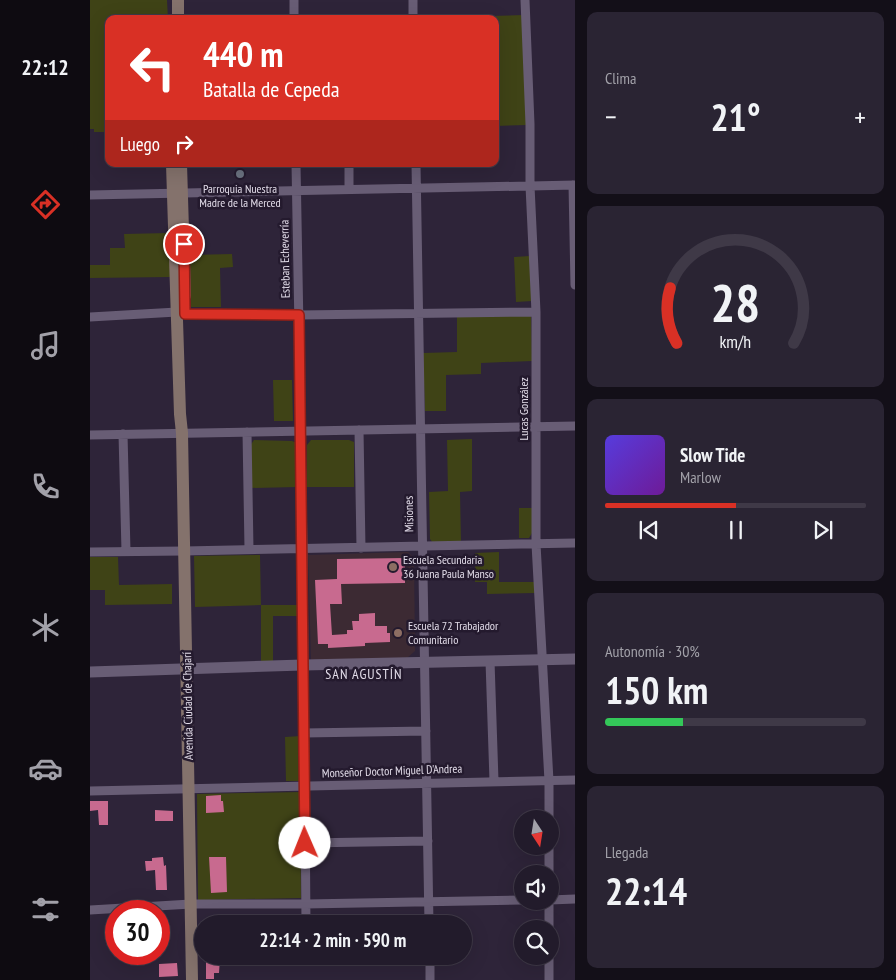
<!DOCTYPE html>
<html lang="es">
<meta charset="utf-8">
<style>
body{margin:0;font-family:"PT Sans Narrow",sans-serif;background:#2a2433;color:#f1f3f6;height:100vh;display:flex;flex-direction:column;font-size:19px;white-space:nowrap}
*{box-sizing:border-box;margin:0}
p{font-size:16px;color:#a2a1a9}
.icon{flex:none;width:28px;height:28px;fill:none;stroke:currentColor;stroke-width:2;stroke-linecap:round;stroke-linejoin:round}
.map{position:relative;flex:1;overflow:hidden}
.panel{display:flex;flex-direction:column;gap:12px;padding:12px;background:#130f18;width:321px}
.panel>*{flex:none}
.hud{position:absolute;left:15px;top:15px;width:394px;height:152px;border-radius:10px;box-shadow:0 5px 20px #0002,0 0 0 1px #3f3947;background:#d93025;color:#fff;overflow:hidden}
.needle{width:32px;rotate:168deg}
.buttons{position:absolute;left:424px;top:810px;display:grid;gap:10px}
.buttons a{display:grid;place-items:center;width:45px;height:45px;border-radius:50%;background:#221b2b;box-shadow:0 5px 20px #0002,0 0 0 1px #3f3947;font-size:25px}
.speed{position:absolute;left:15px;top:900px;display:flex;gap:10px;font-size:25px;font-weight:700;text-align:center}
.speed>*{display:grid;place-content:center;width:65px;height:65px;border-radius:50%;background:#221b2b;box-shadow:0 5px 20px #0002,0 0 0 1px #3f3947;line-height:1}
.speed .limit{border:8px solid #d22;background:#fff;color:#111}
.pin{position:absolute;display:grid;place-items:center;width:42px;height:42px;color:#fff;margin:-21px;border:2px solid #fff;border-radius:50%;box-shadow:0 1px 5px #0007}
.me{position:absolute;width:55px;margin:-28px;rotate:359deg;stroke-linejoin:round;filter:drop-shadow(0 0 4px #0008)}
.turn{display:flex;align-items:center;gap:18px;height:105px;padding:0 15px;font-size:22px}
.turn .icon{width:65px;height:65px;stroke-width:2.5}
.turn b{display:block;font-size:35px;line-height:42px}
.then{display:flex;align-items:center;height:48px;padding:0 15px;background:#0003;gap:10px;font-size:19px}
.big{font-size:38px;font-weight:800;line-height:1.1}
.panel .tile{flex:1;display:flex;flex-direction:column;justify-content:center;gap:8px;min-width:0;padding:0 18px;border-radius:10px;background:#2a2433}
.panel .dial{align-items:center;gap:0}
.dial svg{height:130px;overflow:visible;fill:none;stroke:#3f3947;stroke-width:7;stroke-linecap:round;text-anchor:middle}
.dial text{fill:#f1f3f6;stroke:none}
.song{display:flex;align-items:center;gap:15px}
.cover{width:60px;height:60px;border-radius:8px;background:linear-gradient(135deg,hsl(250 70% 55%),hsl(280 70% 35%))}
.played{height:5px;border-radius:2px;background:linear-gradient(90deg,#d93025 50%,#3f3947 50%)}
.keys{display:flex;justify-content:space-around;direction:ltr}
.heat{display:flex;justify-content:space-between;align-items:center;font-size:28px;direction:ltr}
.charge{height:8px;border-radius:4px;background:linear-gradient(90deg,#34c759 30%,#3f3947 0)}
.trip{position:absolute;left:104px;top:915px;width:278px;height:50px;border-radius:25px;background:#221b2b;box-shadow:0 5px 20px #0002,0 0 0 1px #3f3947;font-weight:800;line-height:50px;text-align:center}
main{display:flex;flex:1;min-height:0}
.tabs{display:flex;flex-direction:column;width:90px;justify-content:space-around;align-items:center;background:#0e0b11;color:#a2a1a9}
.tabs .icon{width:35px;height:35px}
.tabs .current{color:#d93025}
.tabs b{font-size:22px;color:#f1f3f6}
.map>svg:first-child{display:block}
.education{fill:#3c2a33}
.green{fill:#3f4316}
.building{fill:#c86a8f}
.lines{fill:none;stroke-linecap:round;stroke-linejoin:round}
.minor{stroke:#685d75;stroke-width:9}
.tertiary{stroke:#685d75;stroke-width:11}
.secondary{stroke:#84726c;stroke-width:12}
.route-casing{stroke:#8d1f18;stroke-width:12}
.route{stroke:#d93025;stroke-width:9}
.worship-dot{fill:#6b7280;stroke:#241a2e;stroke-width:2}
.education-dot{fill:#8d6e63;stroke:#241a2e;stroke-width:2}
.labels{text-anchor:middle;stroke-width:5;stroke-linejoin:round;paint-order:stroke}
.poi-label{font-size:12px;fill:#e2dce9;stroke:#241a2e;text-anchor:start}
.street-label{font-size:12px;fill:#e2dce9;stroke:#241a2e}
.neighbourhood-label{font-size:14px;letter-spacing:1px;fill:#e2dce9;stroke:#241a2e}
</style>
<main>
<nav class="tabs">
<b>22:12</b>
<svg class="icon current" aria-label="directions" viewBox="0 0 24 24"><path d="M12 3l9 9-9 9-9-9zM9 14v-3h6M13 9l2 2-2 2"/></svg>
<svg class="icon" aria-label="music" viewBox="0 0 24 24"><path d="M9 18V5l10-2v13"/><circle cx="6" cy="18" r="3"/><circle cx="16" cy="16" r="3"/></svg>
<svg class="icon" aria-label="phone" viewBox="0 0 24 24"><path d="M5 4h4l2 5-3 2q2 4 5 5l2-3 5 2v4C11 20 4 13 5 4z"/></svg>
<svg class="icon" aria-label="climate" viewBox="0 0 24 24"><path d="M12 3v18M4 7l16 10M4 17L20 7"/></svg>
<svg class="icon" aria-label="car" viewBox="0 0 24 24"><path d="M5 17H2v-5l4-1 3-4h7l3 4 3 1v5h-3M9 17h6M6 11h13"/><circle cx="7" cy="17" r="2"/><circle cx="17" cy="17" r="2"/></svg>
<svg class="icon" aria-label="filters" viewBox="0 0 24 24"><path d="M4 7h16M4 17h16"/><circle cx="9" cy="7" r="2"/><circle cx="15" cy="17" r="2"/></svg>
</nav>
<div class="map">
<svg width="485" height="980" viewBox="0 0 485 980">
<rect width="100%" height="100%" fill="#2e2439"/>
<path class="education" d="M318 552 324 558 325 651 317 658 221 660 218 555Z"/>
<path class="green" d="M0 0H77L78 19H19V146L18 132H4V129H0Z
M434 15 437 125 405 126V19H400V16Z
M79 233 80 277 0 278V265H20V248H35L34 234Z
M142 254 143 267 130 268 131 307H101L100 255Z
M440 256 442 301 426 302 424 257Z
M441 315 442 361 391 363V374L356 375V411H335L333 353 367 352V317Z
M183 380H202L203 421H184Z
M382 439V491L370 492 371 542 343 543 340 539 339 492 358 491 357 440Z
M164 440 202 441 207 443V487L160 488V446Z
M221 440H259L264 442V487H217V445Z
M429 508H442V533L439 538H429Z
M409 552V582H445V593L397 594V582H385V553Z
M170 555 171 605H207V616H183V661H171V605L105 607 104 556Z
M0 557H28L29 585 82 584V604L15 605V590H0Z
M211 736V781H196L195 737Z
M210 792 211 898 108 900 107 794Z"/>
<path class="building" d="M315 558V583L251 584 252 604H240L242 635 257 634V630H263L262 621H269V614L285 613V626H297V633H300V642L275 643V646L238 648V644H228L225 580 247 579V559Z
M131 795V801H133L134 812 116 813V796Z
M0 801H18V825H9L8 810 0 811Z
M65 810 83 811V821H65Z
M73 857 74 866 76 865 77 890H66L65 870 56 871 55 861H62V858Z
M119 857H136L137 892 121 893Z
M116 958H130L129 973H124V979H116Z
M87 963 88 976 69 977V964Z"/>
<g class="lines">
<path class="minor" d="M204 0V19
M323 0V19
M435 0 440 124V186L446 312V544L459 781V819
M206 164 213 548 216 924
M259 164V189
M326 164 339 924
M483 185 485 285
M0 195 485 185
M0 317 87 312 95 314 209 315 446 312
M269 430 271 548
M157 432 159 549
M33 434 36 551
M0 435 485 426
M0 552 94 551 485 543
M400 661 404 781
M214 733 336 731
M0 791 485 780
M215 843 338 841
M459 846V874
M460 900 485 899
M0 910 101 904H216L432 900
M459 929V901
M340 956V980
M459 980V956"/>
<path class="tertiary" d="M0 672 213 665 485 659"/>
<path class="secondary" d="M88 0V19
M82 164 90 414 92 433 102 980
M91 164 95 296"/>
</g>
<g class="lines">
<g class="route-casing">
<path id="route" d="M94 244 95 314 209 315 215 843"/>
</g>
<use href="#route" class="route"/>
</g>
<circle class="worship-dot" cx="150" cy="174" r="5"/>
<g class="education-dot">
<circle cx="303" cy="567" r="5"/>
<circle cx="308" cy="633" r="5"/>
</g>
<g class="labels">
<g class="poi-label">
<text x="150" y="193" text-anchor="middle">Parroquia Nuestra<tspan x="150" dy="14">Madre de la Merced</tspan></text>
<text x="313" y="564">Escuela Secundaria<tspan x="313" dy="14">36 Juana Paula Manso</tspan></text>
<text x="318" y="630">Escuela 72 Trabajador<tspan x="318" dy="14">Comunitario</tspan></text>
</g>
<g class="street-label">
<text transform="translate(195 259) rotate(-91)" y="4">Esteban Echeverría</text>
<text transform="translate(434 409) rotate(-90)" y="4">Lucas González</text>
<text transform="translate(319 514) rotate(-91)" y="4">Misiones</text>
<text transform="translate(98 706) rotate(-91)" y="4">Avenida Ciudad de Chajarí</text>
<text transform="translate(302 771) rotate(-2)" y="4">Monseñor Doctor Miguel D'Andrea</text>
</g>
<g class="neighbourhood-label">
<text x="274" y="679">SAN AGUSTÍN</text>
</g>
</g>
</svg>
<div class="buttons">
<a><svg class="needle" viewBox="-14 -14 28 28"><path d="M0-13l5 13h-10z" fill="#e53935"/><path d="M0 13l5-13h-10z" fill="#a2a1a9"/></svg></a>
<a><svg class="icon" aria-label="sound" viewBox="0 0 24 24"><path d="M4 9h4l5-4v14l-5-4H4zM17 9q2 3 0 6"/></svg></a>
<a><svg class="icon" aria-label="search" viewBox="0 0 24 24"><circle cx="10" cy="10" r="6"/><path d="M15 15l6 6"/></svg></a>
</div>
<div class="speed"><div class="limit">30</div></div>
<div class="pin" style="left:94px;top:244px;background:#d93025"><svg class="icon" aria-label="arrive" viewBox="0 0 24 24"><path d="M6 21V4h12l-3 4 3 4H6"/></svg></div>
<svg class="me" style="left:215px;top:843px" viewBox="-20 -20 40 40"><circle r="19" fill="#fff"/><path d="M0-13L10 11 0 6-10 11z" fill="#d93025"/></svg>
<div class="trip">22:14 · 2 min · 590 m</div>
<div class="hud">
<div class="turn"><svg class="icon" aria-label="left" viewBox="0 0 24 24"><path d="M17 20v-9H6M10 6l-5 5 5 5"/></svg><div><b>440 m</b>Batalla de Cepeda</div></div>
<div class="then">Luego<svg class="icon" aria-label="right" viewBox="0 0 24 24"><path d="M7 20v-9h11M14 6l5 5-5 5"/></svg></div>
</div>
</div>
<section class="panel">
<div class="tile"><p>Clima</p>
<div class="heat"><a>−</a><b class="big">21°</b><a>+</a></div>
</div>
<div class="tile dial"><svg viewBox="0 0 100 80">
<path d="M14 69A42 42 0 1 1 86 69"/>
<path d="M14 69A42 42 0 0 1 10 35" stroke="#d93025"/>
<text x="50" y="56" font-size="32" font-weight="700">28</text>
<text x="50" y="72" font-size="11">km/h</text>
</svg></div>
<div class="tile">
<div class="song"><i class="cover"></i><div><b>Slow Tide</b><p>Marlow</p></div></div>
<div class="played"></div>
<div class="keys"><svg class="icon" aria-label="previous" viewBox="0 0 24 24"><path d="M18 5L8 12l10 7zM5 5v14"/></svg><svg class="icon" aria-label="pause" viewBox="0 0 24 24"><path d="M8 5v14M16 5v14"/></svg><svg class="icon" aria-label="next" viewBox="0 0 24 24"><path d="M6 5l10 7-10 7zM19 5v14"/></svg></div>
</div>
<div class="tile"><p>Autonomía · 30%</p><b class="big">150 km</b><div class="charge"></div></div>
<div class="tile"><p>Llegada</p><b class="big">22:14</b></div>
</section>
</main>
